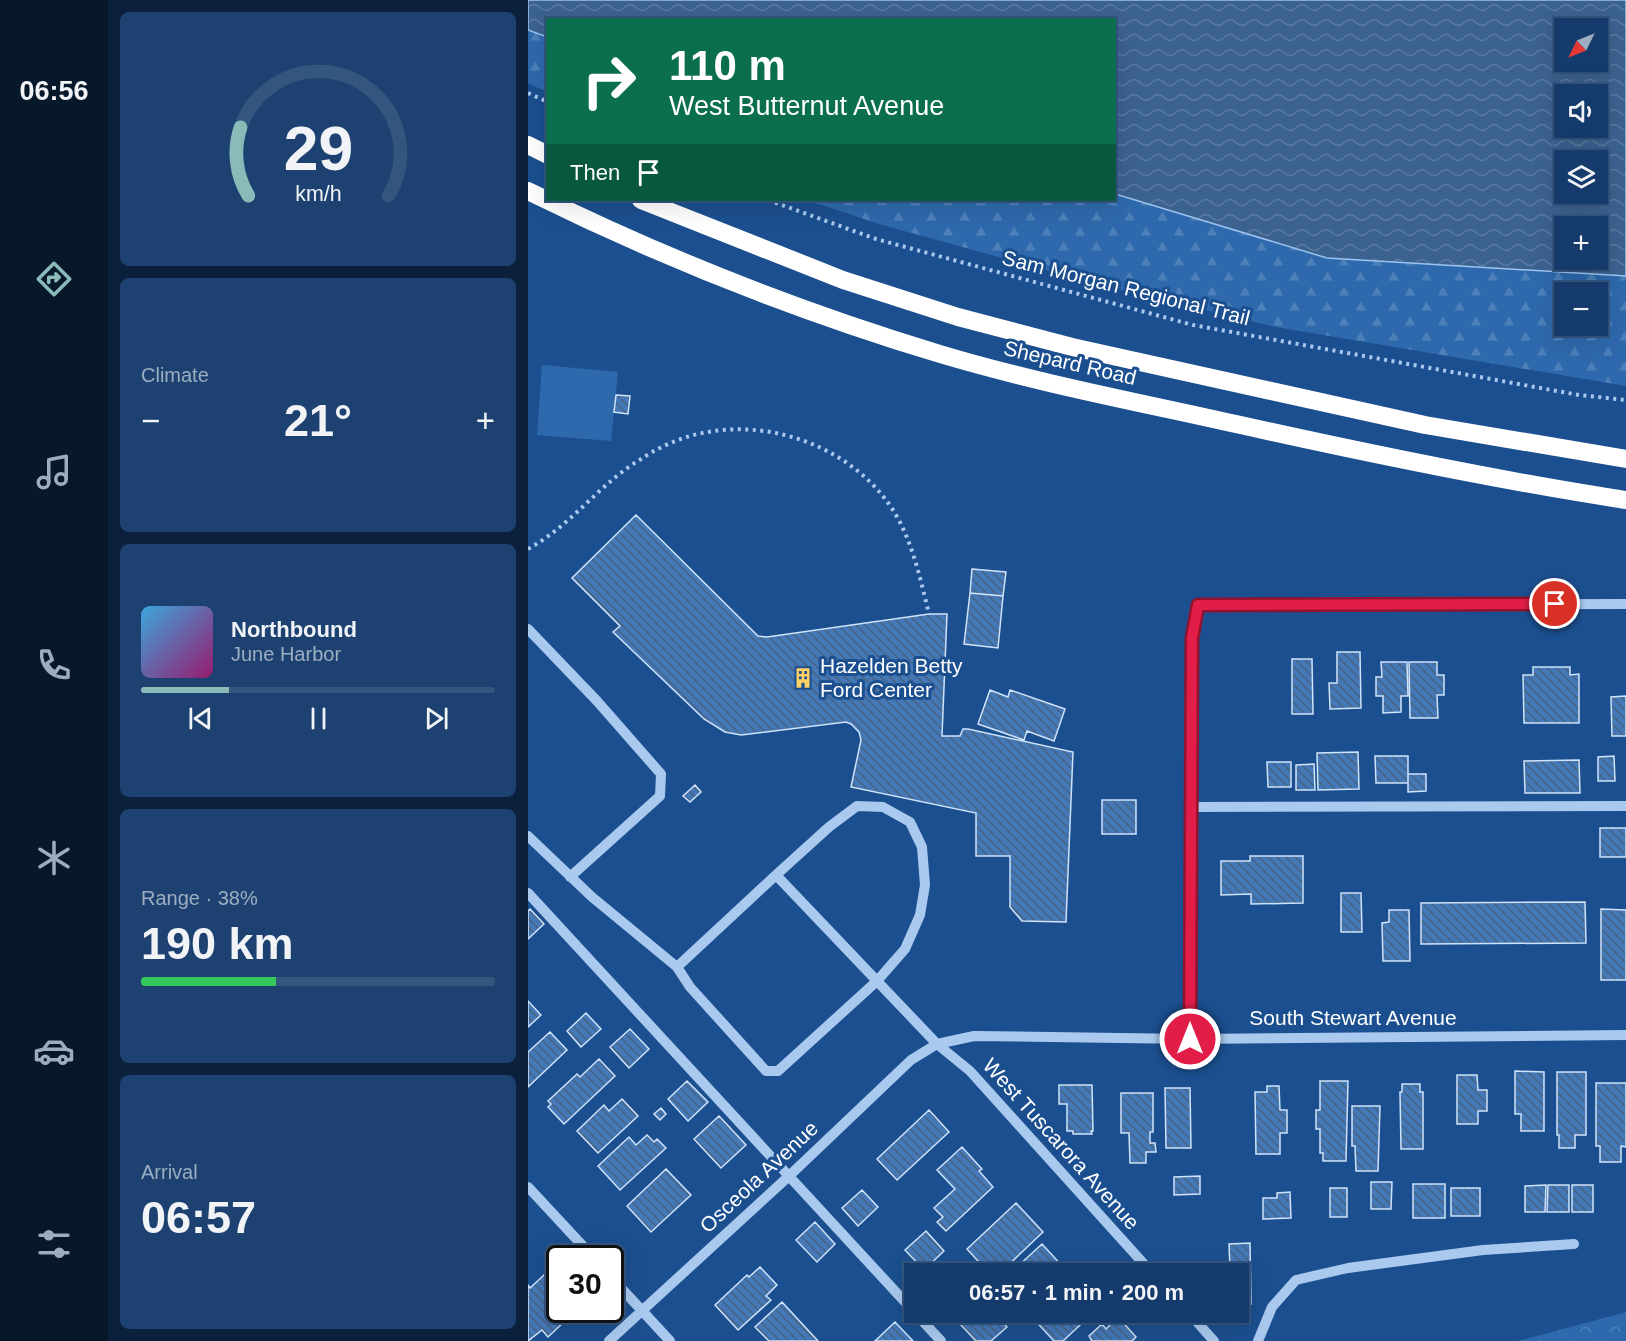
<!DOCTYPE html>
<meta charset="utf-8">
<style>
body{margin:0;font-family:Arial,sans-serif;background:#1d4271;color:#f1f3f6;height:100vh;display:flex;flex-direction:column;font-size:22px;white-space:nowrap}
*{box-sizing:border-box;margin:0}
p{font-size:20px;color:#9dadc1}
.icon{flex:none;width:33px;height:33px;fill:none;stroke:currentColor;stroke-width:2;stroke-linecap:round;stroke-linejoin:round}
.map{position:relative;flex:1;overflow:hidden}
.details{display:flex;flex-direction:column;gap:12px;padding:12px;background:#0b203b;width:420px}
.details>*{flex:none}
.guide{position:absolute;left:18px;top:18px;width:570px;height:183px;border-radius:0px;box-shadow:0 6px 24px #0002,0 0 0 2px #33557e;background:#0b6e4f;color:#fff;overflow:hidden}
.needle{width:39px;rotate:227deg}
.tools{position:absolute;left:1026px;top:18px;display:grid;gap:12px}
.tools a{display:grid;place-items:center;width:54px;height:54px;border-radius:0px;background:#143b6b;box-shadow:0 6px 24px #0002,0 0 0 2px #33557e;font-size:30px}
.speed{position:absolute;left:18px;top:1245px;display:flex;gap:12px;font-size:30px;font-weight:700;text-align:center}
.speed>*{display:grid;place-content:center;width:78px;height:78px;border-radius:50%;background:#143b6b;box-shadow:0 6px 24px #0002,0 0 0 2px #33557e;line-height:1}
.speed .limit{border:3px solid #111;border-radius:9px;background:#fff;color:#111}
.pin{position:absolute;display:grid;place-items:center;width:51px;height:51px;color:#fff;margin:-26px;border:3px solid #fff;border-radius:50%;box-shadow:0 2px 6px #0007}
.me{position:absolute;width:66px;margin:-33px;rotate:0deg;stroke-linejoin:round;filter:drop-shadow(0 0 4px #0008)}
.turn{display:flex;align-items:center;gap:21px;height:126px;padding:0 24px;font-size:27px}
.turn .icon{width:78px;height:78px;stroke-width:2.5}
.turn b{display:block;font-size:42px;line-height:51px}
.then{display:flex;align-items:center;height:57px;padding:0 24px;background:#0003;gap:12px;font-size:22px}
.big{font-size:45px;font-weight:800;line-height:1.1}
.details .tile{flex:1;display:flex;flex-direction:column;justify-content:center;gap:9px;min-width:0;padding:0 21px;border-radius:9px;background:#1d4271}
.details .dial{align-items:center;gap:0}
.dial svg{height:156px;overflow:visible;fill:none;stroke:#33557e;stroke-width:7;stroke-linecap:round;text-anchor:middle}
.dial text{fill:#f1f3f6;stroke:none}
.song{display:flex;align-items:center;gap:18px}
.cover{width:72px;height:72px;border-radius:9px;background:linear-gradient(135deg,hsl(200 70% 55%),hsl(320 70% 35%))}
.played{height:6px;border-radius:3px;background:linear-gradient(90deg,#8bbbb9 25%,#33557e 25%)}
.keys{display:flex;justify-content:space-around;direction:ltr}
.heat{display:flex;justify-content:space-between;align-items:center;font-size:33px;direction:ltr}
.charge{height:9px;border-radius:4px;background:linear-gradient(90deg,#34c759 38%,#33557e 0)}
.trip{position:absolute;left:376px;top:1263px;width:345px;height:60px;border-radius:0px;background:#143b6b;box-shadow:0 6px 24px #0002,0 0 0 2px #33557e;font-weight:800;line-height:60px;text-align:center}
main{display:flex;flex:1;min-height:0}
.dock{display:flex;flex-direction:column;width:108px;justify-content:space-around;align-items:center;background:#08182b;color:#9dadc1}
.dock .icon{width:42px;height:42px}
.dock .on{color:#8bbbb9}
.dock b{font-size:27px;color:#f1f3f6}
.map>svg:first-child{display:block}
.forest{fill:url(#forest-firs);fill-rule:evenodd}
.park{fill:url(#park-crowns)}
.garden{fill:#2e69ad}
.water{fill:url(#water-waves);stroke:#9cc4f0;stroke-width:1.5;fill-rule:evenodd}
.building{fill:url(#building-back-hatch);stroke:#cfe3fa;stroke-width:1.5}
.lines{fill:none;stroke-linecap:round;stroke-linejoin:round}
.path{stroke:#a9c9ee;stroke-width:4;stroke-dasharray:3 4.5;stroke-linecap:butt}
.minor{stroke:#a9c9ee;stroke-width:10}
.highway{stroke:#fff;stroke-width:18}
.route-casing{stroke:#92132f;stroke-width:15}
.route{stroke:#e11d48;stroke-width:10}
.labels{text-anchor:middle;stroke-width:6;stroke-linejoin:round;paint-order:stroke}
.street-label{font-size:21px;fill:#fff;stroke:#1b4f8f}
.poi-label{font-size:21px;fill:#fff;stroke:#1b4f8f;text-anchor:start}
</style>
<main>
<nav class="dock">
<b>06:56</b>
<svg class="icon on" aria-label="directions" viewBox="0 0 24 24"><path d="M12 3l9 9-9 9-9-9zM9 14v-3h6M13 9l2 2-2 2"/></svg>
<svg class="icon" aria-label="music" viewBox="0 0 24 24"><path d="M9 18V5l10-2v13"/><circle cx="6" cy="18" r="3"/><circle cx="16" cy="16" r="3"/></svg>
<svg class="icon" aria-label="phone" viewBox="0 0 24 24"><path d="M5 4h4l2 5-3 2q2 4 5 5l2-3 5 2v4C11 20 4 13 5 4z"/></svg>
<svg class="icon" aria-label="climate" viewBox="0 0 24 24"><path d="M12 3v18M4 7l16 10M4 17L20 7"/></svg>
<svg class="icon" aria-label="car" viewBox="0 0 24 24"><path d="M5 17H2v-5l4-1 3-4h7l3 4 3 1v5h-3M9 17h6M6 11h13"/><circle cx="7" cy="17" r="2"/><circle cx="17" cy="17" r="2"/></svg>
<svg class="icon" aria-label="filters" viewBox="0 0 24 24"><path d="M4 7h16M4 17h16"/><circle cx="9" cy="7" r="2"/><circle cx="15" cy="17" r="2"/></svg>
</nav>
<section class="details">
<div class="tile dial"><svg viewBox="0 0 100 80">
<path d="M14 69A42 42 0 1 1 86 69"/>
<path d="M14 69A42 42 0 0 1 10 34" stroke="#8bbbb9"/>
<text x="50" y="56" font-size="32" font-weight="700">29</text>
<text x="50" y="72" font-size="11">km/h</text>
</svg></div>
<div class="tile"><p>Climate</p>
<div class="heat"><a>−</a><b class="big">21°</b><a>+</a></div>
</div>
<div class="tile">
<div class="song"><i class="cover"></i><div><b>Northbound</b><p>June Harbor</p></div></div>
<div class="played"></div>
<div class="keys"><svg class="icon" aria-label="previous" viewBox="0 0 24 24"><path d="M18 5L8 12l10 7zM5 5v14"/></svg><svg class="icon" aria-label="pause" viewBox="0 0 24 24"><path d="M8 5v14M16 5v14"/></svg><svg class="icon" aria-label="next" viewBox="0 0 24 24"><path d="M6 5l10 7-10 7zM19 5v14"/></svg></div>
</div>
<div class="tile"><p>Range · 38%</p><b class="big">190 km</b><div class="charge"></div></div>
<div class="tile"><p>Arrival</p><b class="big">06:57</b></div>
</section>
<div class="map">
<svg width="1098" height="1341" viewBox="0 0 1098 1341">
<defs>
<pattern id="forest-firs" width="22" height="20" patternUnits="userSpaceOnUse" patternTransform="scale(1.5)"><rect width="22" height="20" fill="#2e69ad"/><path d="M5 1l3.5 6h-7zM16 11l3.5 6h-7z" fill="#4d80b9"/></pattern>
<pattern id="park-crowns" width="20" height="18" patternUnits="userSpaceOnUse" patternTransform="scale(1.5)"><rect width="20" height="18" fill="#2e69ad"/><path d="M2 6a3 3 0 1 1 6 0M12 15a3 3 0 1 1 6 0" fill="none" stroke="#4d80b9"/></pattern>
<pattern id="water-waves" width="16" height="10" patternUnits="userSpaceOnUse" patternTransform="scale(1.5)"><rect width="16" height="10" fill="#3c6290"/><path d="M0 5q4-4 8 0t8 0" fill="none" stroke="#597aa1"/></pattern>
<pattern id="building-back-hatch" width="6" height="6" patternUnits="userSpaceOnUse" patternTransform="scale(1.5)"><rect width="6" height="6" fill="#4478b7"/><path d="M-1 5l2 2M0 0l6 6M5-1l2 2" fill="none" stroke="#486282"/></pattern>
</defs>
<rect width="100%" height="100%" fill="#1b4f8f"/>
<path class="forest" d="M0 30 19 37V92L0 83Z
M587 194 799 258 1098 276V386L748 327 576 286 351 224 279 200H586ZM1036 292H1070V326H1036Z"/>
<path class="park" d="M1098 1312V1341H990Z"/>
<path class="garden" d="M14 365 90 372 83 441 9 435Z"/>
<path class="water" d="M0 0H1098V276L799 258 587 194 586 20H20L19 37 0 30ZM1036 28H1070V62H1036ZM1036 94H1070V128H1036ZM1036 160H1070V194H1036ZM1036 226H1070V260H1036Z"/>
<path class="building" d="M88 395 102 396 100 414 86 412Z
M108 515 230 636 239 637 401 614H419L414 736H432L435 729H440L545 752 538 922 494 921 482 907V856H448V813L323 787 333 740 331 732 323 724 318 722 213 735 197 732 176 719 85 632 92 626 44 578Z
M444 569 478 572 475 596 442 593Z
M442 593 475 596 470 648 436 644Z
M809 652H832L833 708 802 709 801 683H809Z
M764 659H784L785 714H764Z
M853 662H879L880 696H873V712L855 713V696H848V677H854Z
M881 662H909V675H916V695H909L910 718H882Z
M1005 667H1042V675L1051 674V723H996L995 675H1005Z
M462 690 480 697 482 690 537 709 526 741 499 731 496 740 450 724Z
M1098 696V736H1084L1083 697Z
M830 752 831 789 790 790 789 753Z
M847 756H880V783H848Z
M1086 756 1087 781H1070V757Z
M1051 760 1052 793H997L996 761Z
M739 762H763V787H740Z
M786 764 787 790H768V765Z
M880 774H898V791L880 792Z
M167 785 173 792 162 802 155 796Z
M574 800H608V834H574Z
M1072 828H1098V857H1072Z
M722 856H775V903L723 904V894L693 895V861H722Z
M813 893H833L834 932H813Z
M1057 902 1058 943 893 944V903Z
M2 909 16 924 0 939V911Z
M1073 909 1098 910V980H1073Z
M861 910H881L882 961H855L854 923 861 922Z
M0 1001 13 1015 0 1027Z
M58 1013 73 1029 53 1047 39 1031Z
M102 1029 121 1049 101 1068 82 1047Z
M22 1032 39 1050 0 1087V1052Z
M71 1059 87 1076 36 1124 20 1107 23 1104 20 1101 49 1074 52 1077Z
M987 1071 1016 1072V1131H993V1114H987Z
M1029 1072H1058V1135H1047V1148H1031V1135H1029Z
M929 1075H949L950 1090H959V1111H950V1124H929Z
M159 1081 180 1102 160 1121 140 1099Z
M792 1081H820L818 1161H795V1153H792V1129H788V1110H792Z
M1068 1083H1098V1147L1093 1146V1162H1072V1146H1068Z
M874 1084H892V1092H895V1149H873L872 1092H874Z
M531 1085H564L565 1131H563L564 1134H545V1131H539V1104H531Z
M739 1086H751L752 1110H759V1133H752V1154H728L727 1092H739Z
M637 1088H662L663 1148H638Z
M593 1093H625V1132H622V1143H627L628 1152H618V1163H602L601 1133H593Z
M94 1099 110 1116 70 1153 49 1131 76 1105 81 1111Z
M824 1106H852L850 1171H828L827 1146H824Z
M133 1108 138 1114 132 1120 126 1114Z
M401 1110 421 1132 369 1180 349 1159Z
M191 1116 218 1145 193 1168 166 1139Z
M119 1135 126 1142 129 1139 138 1148 92 1190 70 1166 101 1137 108 1145Z
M434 1147 454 1169 451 1171 465 1187 418 1231 409 1222 415 1217 406 1208 427 1189 409 1170Z
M138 1169 163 1195 123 1232 99 1206Z
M672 1176V1194L646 1195V1177Z
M843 1182H864L863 1209H843Z
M885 1184H917V1218H885Z
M1018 1185 1017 1212H997V1186Z
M1020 1185H1041V1212H1019Z
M1044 1185H1065V1212H1044Z
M802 1188H819V1217H802Z
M923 1188H952V1216H923Z
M334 1190 350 1207 330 1226 314 1208Z
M762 1192 763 1218 735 1219V1198H749V1193Z
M488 1203 515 1232 471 1274H462L439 1249Z
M287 1222 307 1244 289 1262 268 1240Z
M398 1231 416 1251 396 1270 377 1250Z
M722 1243 723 1304H711V1274H690V1269H702L701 1244Z
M514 1244 537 1269 532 1274H497L490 1266Z
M232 1267 249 1285 238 1296 243 1300 210 1330 187 1305 219 1275 221 1277Z
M17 1274 32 1289V1310H43L32 1319 35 1323 20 1337 14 1330 0 1341V1285L2 1288Z
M254 1302 290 1341H241L227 1327Z
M409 1312H428L418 1322Z
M446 1312H465L479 1327 463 1341H448L433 1325Z
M503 1312H566L535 1341H526L501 1314Z
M590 1317 608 1337 604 1341H564L561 1336 574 1324 578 1329Z
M367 1322 385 1341H347Z"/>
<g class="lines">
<path class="path" d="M0 93 20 102
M240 200 348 239 665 325 1051 395 1098 400
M0 549C44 525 71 484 113 459 128 449 145 441 162 436 232 416 314 442 358 500 383 533 391 574 401 614"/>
<path class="minor" d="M0 629 69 701 133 774 132 796 42 877
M664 807 1098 806
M0 836 64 897 149 967 248 875 409 1044 442 1071 625 1274
M0 893 413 1341
M149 967 162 987 238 1071H250L349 981 377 949 392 915 397 885 394 847 382 822 355 807 329 806 301 827 248 875
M662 1039 664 638 670 605 1098 604
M0 1187 66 1258
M82 1276 142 1341
M660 1312 686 1341
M81 1341 261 1176 383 1060 409 1044 446 1036 662 1039 1098 1035
M730 1341 744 1307 768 1280 820 1268 955 1250 1046 1244"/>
<path class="highway" d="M0 145 20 155
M0 191C133 257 270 311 412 354 509 383 609 402 708 424 838 453 967 480 1098 500
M113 200 315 280 430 317 544 347 897 425 1098 459"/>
</g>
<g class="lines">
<g class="route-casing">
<path id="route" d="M662 1039 664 638 670 605 1027 604"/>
</g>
<use href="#route" class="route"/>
</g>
<defs>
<g id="building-bare" transform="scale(1.62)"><path d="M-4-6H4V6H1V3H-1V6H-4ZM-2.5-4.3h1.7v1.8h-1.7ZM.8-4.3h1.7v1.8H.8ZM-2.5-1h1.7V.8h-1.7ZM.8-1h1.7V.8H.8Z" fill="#ffd166" stroke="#1b4f8f" stroke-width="2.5" paint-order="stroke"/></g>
</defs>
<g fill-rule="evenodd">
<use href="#building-bare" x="275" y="678"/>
</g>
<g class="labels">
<g class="street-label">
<text transform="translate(598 288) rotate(14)" y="7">Sam Morgan Regional Trail</text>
<text transform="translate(542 363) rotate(13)" y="7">Shepard Road</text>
<text x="825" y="1025">South Stewart Avenue</text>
<text transform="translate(533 1144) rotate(48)" y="7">West Tuscarora Avenue</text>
<text transform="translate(231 1177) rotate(-43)" y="7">Osceola Avenue</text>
</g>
<g class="poi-label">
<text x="292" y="673">Hazelden Betty<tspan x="292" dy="24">Ford Center</tspan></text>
</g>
</g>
</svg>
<div class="tools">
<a><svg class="needle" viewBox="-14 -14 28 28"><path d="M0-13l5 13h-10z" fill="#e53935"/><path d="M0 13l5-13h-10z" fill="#9dadc1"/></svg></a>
<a><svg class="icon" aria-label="sound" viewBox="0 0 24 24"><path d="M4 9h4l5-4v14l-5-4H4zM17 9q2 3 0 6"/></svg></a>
<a><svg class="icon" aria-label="layers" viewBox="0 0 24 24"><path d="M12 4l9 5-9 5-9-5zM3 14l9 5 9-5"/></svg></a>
<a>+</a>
<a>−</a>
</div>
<div class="speed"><div class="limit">30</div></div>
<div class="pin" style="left:1027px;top:604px;background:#d93025"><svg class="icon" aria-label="arrive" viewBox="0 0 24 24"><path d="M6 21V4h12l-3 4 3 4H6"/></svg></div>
<svg class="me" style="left:662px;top:1039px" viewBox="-20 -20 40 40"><circle r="17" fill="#e11d48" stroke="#fff" stroke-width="3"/><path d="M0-11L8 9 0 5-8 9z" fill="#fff"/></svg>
<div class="trip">06:57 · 1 min · 200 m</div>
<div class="guide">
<div class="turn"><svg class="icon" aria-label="right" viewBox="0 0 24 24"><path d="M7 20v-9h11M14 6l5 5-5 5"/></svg><div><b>110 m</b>West Butternut Avenue</div></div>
<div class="then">Then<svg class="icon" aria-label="arrive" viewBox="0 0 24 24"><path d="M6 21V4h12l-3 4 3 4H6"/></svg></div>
</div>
</div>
</main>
